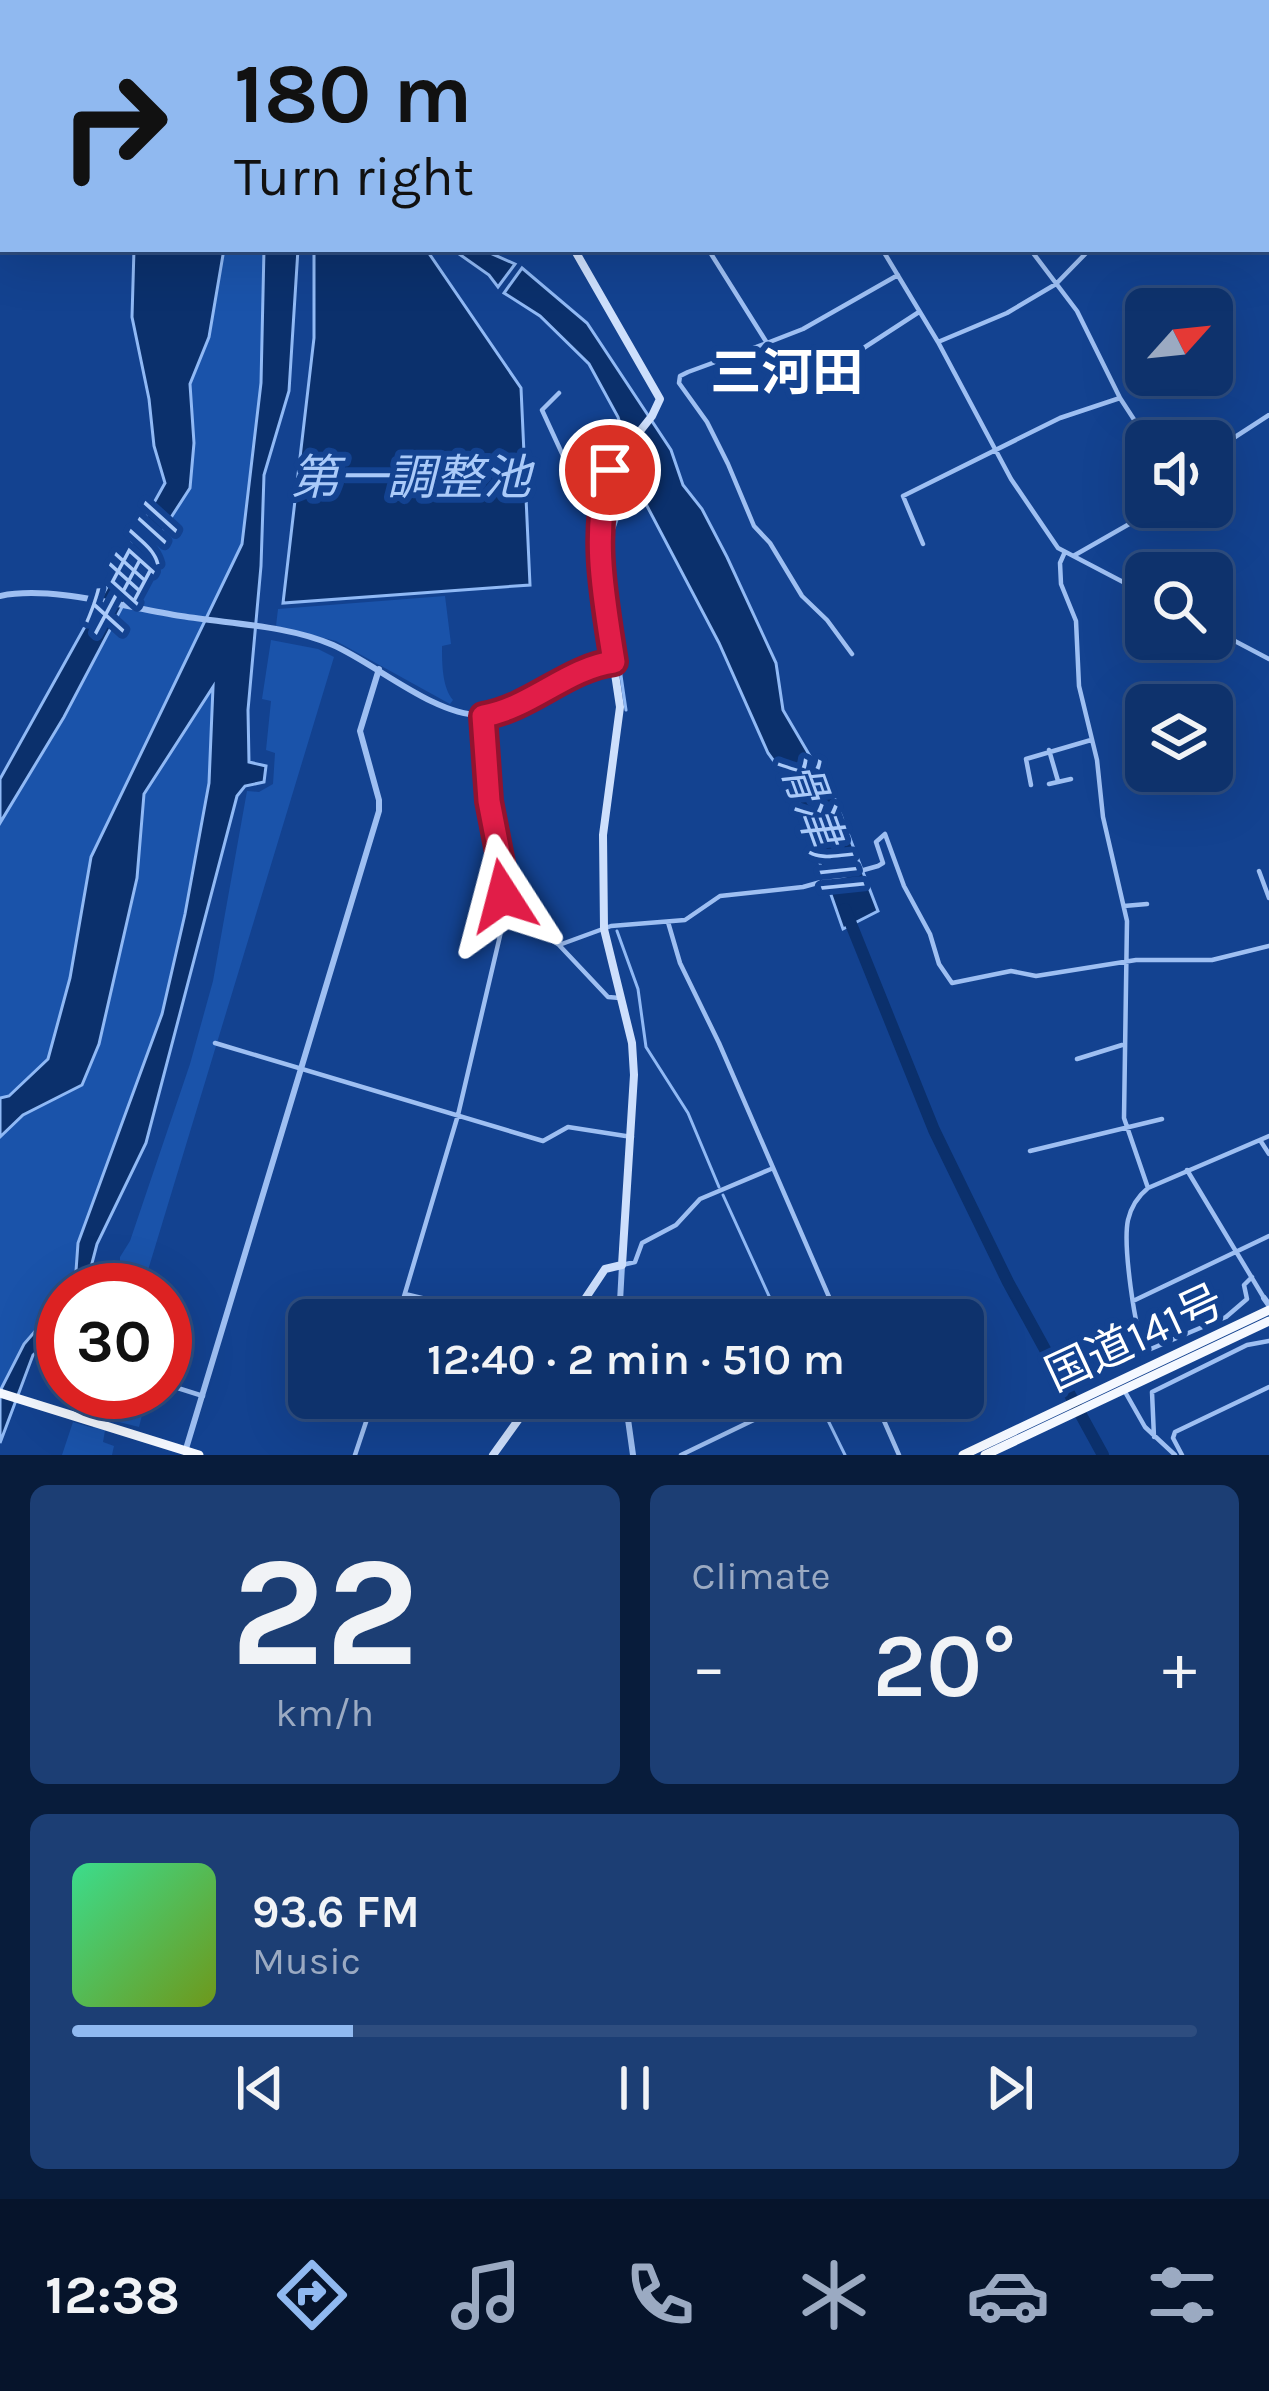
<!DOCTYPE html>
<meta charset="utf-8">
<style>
body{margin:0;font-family:Karla,"Noto Sans JP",sans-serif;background:#1c3e74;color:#f1f3f6;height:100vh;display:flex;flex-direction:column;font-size:45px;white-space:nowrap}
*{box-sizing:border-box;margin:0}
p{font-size:39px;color:#9baac2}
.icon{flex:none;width:66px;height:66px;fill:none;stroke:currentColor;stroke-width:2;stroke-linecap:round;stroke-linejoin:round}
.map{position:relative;height:1455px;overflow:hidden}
.details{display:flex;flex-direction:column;gap:30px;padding:30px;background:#081c3b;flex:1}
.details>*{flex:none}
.top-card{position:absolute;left:0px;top:0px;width:1269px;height:252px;box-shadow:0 12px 48px #0002,0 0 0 3px #2e4d7f;background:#90b9f0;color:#111;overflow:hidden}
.needle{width:78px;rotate:63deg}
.tools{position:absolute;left:1125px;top:288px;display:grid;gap:24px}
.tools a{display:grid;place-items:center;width:108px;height:108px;border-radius:18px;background:#0e326c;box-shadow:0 12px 48px #0002,0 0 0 3px #2e4d7f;font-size:60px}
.speed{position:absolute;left:36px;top:1263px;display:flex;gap:24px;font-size:60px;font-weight:700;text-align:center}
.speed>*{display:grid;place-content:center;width:156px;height:156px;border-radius:50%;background:#0e326c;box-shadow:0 12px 48px #0002,0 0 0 3px #2e4d7f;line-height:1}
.speed .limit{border:18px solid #d22;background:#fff;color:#111}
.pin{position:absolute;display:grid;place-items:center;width:102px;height:102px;color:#fff;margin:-51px;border:6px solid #fff;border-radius:50%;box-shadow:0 3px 12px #0007}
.me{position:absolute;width:132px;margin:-66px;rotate:351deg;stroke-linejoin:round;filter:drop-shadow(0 0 9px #0008)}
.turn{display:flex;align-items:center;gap:42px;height:252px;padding:0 36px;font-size:54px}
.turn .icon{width:156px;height:156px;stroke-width:2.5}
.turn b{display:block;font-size:84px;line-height:102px}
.big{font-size:90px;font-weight:600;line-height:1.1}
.details .tile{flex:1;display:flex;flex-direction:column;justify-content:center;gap:18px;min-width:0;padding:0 42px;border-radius:18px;background:#1c3e74}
.details .dial{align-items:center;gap:0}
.dial b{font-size:156px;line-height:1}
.song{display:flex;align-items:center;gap:36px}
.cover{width:144px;height:144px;border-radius:18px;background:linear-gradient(135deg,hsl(150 70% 55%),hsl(80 70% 35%))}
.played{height:12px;border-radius:6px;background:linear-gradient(90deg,#90b9f0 25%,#2e4d7f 25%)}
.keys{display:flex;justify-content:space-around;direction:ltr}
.heat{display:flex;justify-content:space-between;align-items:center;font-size:66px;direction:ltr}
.details .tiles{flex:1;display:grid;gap:30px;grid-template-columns:1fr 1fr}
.tile:last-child{grid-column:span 2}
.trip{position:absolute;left:288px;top:1299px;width:696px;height:120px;border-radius:18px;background:#0e326c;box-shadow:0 12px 48px #0002,0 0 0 3px #2e4d7f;font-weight:600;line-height:120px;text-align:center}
.tabs{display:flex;height:192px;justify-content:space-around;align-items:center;background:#06142b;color:#9baac2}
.tabs .icon{width:84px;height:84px}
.tabs .on{color:#90b9f0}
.tabs b{font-size:54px;color:#f1f3f6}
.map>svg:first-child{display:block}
.green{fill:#1a53aa}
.water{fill:#0b306c;stroke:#90b9f5;stroke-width:3}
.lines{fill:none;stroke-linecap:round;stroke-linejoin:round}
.stream{stroke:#90b9f5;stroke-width:3}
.river{stroke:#0b306c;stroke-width:12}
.minor{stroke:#9ebff2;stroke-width:4.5}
.tertiary{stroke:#9ebff2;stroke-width:6}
.secondary{stroke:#cddffc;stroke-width:8}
.trunk{stroke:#f4f8ff;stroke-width:9}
.route-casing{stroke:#92132f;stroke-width:30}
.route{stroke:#e11d48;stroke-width:21}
.labels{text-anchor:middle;stroke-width:12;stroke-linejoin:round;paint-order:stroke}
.street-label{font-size:45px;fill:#fff;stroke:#134290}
.water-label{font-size:48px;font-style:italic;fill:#aacaf9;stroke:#134290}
.quarter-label{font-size:51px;font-weight:bold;fill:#fff;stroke:#134290}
</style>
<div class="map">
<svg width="1269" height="1455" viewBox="0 0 1269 1455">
<rect width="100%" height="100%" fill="#134290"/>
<path class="green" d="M224 249H264L261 383 243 544 91 857 70 979 48 1059 9 1097 0 1098V823L64 717 161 533 190 488 194 443 190 383 209 337Z
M445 596 451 644 442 646C442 663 442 687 453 700L450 704 336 641 276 626 278 609Z
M271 640 318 649 334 657 142 1290H120V1257L130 1241 190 1064 213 981 247 791 259 792 273 784 275 753 266 750 271 701 262 699Z
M214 685 209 783 185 914 162 1014 78 1243 75 1285 63 1290V1299L24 1344 0 1391V1137L23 1115 82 1085 99 1044 137 878 144 794Z
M148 1392 139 1427 107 1419 103 1442 114 1446 112 1455H62L73 1422 93 1428 103 1393Z"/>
<path class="water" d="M134 249H224L209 337 190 384 194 443 190 488 161 533 64 717 0 823V779L165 483 154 446 149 399 132 317Z
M264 249H298L289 391 264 475 261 566 248 710 249 762 266 766 264 782 245 786 237 796 146 1143 97 1244 85 1290H71L75 1285 78 1243 162 1014 185 914 209 783 213 687 144 794 137 878 99 1044 82 1085 23 1115 0 1137V1098L9 1096 48 1059 70 978 91 857 242 544 261 383Z
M314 249H426L521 388 530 585 283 603 314 338Z
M452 249H481L515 264 498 287 489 275Z
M522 268 587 323 671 450 683 485 702 509 727 557 776 663 783 710 834 797 878 911 843 929 794 789 768 753 719 643 647 506 618 417 589 364 540 316 504 293Z
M63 1299V1328L33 1355 0 1443V1391L24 1344Z"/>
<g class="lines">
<path class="stream" d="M626 710 607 579V548L636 466
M617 931 638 989 646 1047 688 1113 719 1187
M723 1195 780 1320
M817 1398 845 1455"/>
<path class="river" d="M845 909 934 1130 1008 1282 1103 1455"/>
<path class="minor" d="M589 0 591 3
M752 0 754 3
M1011 0 1012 3
M1220 0 1221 3
M422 3 425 0
M1266 91 1269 97
M1266 115 1269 113
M1266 208 1269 212
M708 249 767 343 688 372 680 376 679 383 707 422 728 464 754 526 770 543 802 596 827 620 852 654
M882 249 938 342 1011 479 1058 548 1146 594
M1030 249 1077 311 1120 398 1148 441
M938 342 1007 313 1056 284 1090 249
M767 343 803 329 898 275
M559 393 542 410 600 536
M817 394 859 361V351L919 312
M1212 452 1269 415
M923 544 903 496 1060 418 1120 398
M1064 554 1060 563 1061 584 1076 621 1079 686 1097 760 1103 817 1127 921 1124 1118 1148 1188
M1075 555 1159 507
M1212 601 1226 595
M1212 629 1269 659
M1049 750 1058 781
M1049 784 1071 779
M1031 785 1026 759 1091 740
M1259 871 1269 898
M1124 906 1147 904
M668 922 680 963 719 1043 839 1320
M503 923 546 936 559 945 611 926 685 920 720 896 803 887 878 866 883 863 876 842 885 834 904 886 930 934 939 964 952 983 1011 971 1036 976 1136 960H1212L1269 946
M559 945 608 997 620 998
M215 1043 543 1141 568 1127 632 1137
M1077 1059 1122 1045
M1260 1140 1269 1154
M1030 1151 1162 1119
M1187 1170 1264 1298
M622 1265 635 1262 642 1243 676 1225 700 1199 771 1169
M1252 1277 1244 1285 1247 1299 1226 1317 1146 1351C1134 1332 1123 1243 1128 1220 1131 1207 1137 1197 1148 1188L1269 1136
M405 1294 480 1312
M1133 1301 1269 1236
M397 1320 458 1115 503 923V873L491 820 483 715
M478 1320 482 1300 571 1320
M165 1384 203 1396
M1124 1390 1145 1427 1175 1455
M874 1398 899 1455
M1154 1437 1152 1392 1247 1345 1269 1341
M355 1455 374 1398
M681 1455 799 1398
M1182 1455 1173 1438 1175 1432 1269 1387"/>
<path class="tertiary" d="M0 596C52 585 128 608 181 616 230 624 287 625 333 645 376 664 434 715 480 715 530 715 566 667 614 662
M1264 1298 1269 1305
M619 1320 622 1265
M625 1398 633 1455
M185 1452 379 811V800L360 731 379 669"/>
<path class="secondary" d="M1021 3 1025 0
M571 1320 605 1269 622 1265 634 1075 632 1043 604 929 603 835 620 707 601 581 600 536 609 470 652 416 660 399 574 249
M493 1455 534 1398"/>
<path class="trunk" d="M0 1393 199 1455
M963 1455 1269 1310
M985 1455 1269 1321"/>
</g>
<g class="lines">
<g class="route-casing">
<path id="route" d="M503 896V873L489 801 483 716C531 708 567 668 614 662 604 598 591 533 610 470"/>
</g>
<use href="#route" class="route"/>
</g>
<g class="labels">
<g class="street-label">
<text transform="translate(1134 1337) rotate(-25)" y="16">国道141号</text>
</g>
<g class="water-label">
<text x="411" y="494">第一調整池</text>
<text transform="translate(128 578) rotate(-62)" y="17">千曲川</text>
<text transform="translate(819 821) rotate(70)" y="17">滑津川</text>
</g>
<g class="quarter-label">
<text x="787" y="390">三河田</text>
</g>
</g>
</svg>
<div class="tools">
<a><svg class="needle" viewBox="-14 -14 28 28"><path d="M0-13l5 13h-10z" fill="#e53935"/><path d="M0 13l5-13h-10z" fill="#9baac2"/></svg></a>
<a><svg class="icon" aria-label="sound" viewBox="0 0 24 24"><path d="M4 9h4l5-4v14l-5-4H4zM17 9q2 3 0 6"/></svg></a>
<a><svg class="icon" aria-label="search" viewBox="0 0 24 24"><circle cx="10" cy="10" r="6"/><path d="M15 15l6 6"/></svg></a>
<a><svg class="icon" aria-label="layers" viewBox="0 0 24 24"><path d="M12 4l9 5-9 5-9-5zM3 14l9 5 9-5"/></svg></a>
</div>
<div class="speed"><div class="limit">30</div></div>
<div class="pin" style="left:610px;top:470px;background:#d93025"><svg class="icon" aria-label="arrive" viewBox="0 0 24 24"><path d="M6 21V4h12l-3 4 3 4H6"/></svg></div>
<svg class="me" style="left:503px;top:896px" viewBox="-20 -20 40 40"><path d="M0-17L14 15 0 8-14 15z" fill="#e11d48" stroke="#fff" stroke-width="4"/></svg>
<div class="trip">12:40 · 2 min · 510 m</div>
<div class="top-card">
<div class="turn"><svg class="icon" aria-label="right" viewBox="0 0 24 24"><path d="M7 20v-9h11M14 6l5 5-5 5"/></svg><div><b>180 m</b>Turn right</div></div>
</div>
</div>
<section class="details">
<div class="tiles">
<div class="tile dial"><b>22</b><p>km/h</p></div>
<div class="tile"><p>Climate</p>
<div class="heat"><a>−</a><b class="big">20°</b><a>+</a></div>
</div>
<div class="tile">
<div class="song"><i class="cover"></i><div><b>93.6 FM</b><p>Music</p></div></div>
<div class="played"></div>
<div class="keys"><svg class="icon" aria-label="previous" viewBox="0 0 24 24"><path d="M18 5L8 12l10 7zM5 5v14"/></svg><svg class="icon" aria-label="pause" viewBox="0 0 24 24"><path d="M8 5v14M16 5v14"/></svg><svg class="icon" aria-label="next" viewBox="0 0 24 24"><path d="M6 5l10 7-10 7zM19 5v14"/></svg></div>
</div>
</div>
</section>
<nav class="tabs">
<b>12:38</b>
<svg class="icon on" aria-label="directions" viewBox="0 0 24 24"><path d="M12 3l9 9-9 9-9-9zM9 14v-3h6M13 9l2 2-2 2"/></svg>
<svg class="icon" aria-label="music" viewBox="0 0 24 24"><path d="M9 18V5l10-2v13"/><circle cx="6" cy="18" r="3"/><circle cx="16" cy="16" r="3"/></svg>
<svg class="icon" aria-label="phone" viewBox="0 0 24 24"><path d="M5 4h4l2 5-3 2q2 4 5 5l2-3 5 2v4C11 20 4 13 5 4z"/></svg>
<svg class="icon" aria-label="climate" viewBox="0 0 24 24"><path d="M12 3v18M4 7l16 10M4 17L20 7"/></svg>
<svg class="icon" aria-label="car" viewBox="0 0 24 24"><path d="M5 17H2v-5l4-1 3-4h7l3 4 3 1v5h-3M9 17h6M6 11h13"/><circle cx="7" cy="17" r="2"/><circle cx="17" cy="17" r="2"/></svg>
<svg class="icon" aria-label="filters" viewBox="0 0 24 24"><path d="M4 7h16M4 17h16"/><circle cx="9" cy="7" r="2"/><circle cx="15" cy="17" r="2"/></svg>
</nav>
